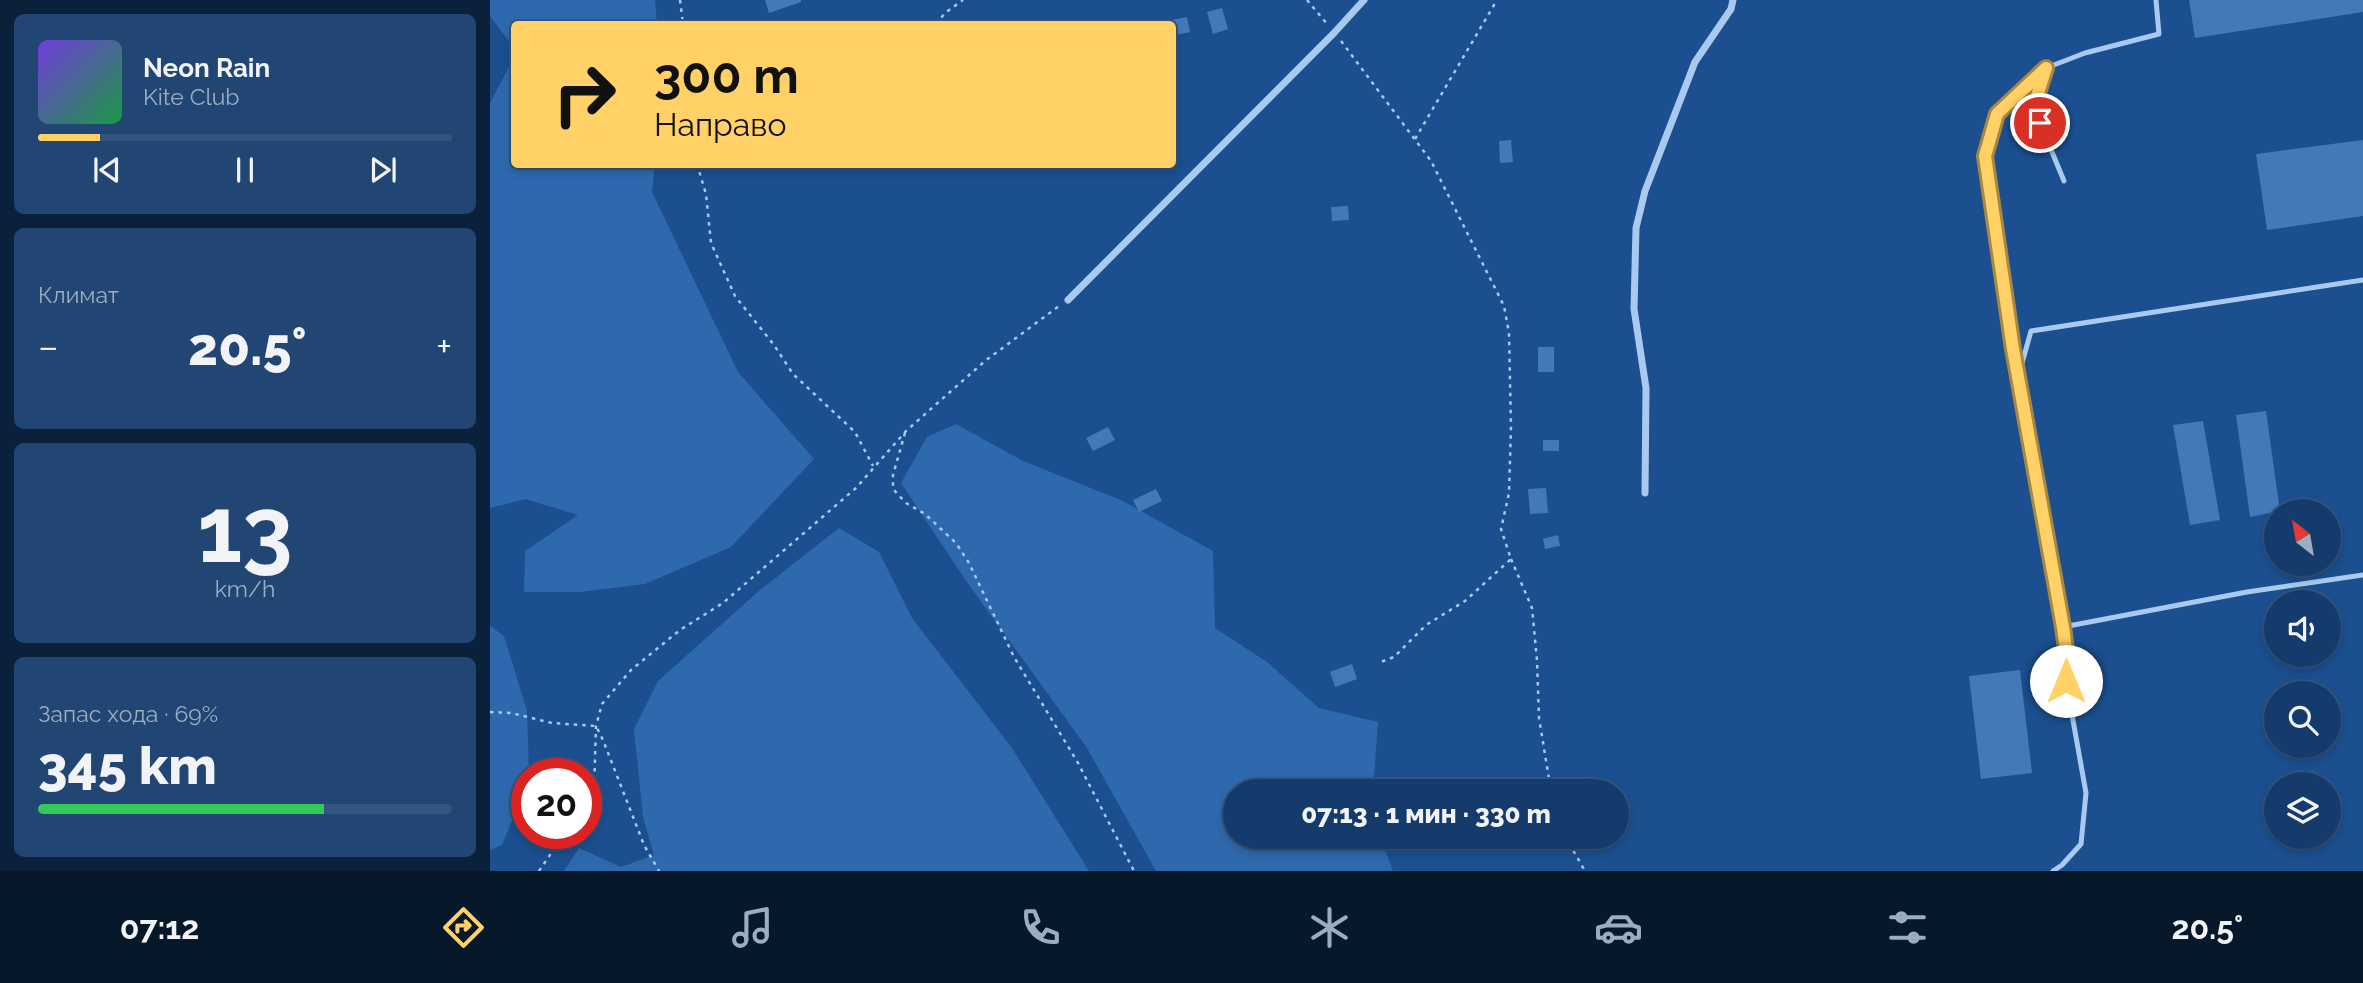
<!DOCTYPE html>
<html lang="ru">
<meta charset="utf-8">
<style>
body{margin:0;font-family:Raleway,sans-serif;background:#214673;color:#f1f3f6;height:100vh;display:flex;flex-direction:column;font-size:26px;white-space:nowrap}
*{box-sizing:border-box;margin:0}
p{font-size:23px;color:#9dadc1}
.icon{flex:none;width:38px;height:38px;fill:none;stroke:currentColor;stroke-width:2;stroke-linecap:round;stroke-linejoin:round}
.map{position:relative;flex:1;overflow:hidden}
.sheet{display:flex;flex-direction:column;gap:14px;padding:14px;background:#0b203b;width:490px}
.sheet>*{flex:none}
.top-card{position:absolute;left:21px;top:21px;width:665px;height:147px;border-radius:7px;box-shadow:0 4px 10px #0003,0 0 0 2px #33557e;background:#ffd166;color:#111;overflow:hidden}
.needle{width:46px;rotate:329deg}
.buttons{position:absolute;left:1774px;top:499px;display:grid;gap:14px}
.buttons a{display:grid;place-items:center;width:77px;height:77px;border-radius:50%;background:#143b6b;box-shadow:0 4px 10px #0003,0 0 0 2px #33557e;font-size:35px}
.speed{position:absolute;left:21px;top:758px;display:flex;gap:14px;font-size:35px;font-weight:700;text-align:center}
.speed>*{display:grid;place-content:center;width:91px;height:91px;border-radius:50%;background:#143b6b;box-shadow:0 4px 10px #0003,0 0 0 2px #33557e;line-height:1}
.speed .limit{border:10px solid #d22;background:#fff;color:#111}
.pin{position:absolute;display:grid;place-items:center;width:60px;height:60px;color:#fff;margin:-30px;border:4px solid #fff;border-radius:50%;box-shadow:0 2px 7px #0007}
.me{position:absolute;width:77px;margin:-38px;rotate:0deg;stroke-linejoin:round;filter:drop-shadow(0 0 5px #0008)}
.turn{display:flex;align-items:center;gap:24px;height:147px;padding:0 28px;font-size:32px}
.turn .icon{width:91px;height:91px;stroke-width:2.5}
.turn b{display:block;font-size:49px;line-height:60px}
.big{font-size:52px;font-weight:800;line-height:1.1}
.sheet .tile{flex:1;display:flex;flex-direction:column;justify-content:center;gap:10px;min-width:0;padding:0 24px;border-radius:10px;background:#214673}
.sheet .dial{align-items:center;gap:0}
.dial b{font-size:91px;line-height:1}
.song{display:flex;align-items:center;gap:21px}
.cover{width:84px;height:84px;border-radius:10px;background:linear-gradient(135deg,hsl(260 70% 55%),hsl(140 70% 35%))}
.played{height:7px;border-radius:4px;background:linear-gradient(90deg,#ffd166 15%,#33557e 15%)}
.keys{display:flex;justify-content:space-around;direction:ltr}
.heat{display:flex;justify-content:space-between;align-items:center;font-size:38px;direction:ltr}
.charge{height:10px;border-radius:5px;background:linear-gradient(90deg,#34c759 69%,#33557e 0)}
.trip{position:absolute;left:733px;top:779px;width:406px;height:70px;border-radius:35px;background:#143b6b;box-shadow:0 4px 10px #0003,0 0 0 2px #33557e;font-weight:800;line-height:70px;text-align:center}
.dock{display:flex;height:112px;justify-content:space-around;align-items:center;background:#08182b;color:#9dadc1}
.dock .icon{width:49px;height:49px}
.dock .active{color:#ffd166}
.dock b{font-size:32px;color:#f1f3f6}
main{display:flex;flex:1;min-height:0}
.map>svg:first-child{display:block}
.green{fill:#2e69ad}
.building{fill:#4478b7}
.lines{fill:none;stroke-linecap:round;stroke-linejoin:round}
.path{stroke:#a9c9ee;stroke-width:2.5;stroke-dasharray:3.5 5;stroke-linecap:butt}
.service{stroke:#a9c9ee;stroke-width:5}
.minor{stroke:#a9c9ee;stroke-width:7}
.route-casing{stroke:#a68842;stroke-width:18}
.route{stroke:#ffd166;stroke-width:12}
</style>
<main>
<section class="sheet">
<div class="tile">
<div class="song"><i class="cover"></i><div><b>Neon Rain</b><p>Kite Club</p></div></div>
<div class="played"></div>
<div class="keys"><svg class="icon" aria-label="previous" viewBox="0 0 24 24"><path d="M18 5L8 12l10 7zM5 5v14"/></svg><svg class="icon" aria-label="pause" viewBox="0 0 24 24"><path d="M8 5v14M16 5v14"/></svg><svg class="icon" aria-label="next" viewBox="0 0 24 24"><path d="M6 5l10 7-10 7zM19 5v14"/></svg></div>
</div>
<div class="tile"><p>Климат</p>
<div class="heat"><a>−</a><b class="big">20.5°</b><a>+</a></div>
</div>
<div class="tile dial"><b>13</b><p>km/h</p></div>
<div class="tile"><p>Запас хода · 69%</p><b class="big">345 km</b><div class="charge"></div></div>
</section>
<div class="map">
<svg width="1873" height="871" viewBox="0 0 1873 871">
<rect width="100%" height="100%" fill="#1b4f8f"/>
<path class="green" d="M0 0H165L167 24H24V48L0 16Z
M24 57V164L165 165 162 192 248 372 324 459 241 547 155 584 90 592H34L35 551 88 515 36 499 0 508V103Z
M466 424 533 461 633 501 723 551 725 628 777 662 829 708 888 722 883 791H746V836L890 837 903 871H666L597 748 474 578 411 483 437 437Z
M349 528 389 552 422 618 522 748 599 871H74L89 848 131 867 164 855 153 817 144 729 168 681 270 590Z
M0 626 14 636 37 711 39 773 37 774V783L12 845 0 850Z"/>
<path class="building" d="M275 0H311V2L279 13Z
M1699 0H1873V12L1705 38Z
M732 8 738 29 723 34 717 12Z
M697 17 700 32 682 36V20Z
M1021 140 1023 162 1010 163 1009 141Z
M1873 140V216L1777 230 1766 154Z
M858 206 859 220 842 221 841 207Z
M1048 347H1064V372H1048Z
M1776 411 1790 511 1760 517 1746 415Z
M1713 421 1730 520 1700 525 1683 425Z
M618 427 625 440 603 451 596 438Z
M1053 440H1069V451H1053Z
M1056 488 1058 513 1040 514 1038 489Z
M666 489 672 501 649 512 643 500Z
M1068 535 1070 546 1055 549 1053 539Z
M862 664 867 679 845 687 840 672Z
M1530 670 1542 773 1491 779 1479 676Z"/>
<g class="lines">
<path class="path" d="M190 0 193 24
M817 0 838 25
M446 24 455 13 473 0
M851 41 941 161 1014 306 1019 333 1021 427 1019 493 1011 529 1021 559 975 601 936 625 904 657 888 663
M925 139 1007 0
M207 164 216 194 221 243 245 296 284 345 303 374 365 432 383 466
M415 433 403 475V489L416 503 435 514 466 543 479 563 524 657 588 763 644 871
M1021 559 1042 608 1047 660 1049 718 1061 791
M0 712 21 713 62 723 106 726 113 740 154 845 169 871
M96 803 104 791 106 726 112 704 141 670 190 630 233 603 366 488 416 431 495 361 569 306
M1075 836 1095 871
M49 871 75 833"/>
<path class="service" d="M1555 71 1547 96 1550 123 1574 181
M1528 371 1495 156 1507 114 1556 68 1595 53 1669 34 1666 0
M1573 627 1529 374 1541 331 1873 280
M1563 871 1572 865 1591 844 1596 793 1576 681 1577 657 1573 627 1757 592 1873 575"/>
<path class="minor" d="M578 300 844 33 874 0
M1155 493 1156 388 1144 309 1146 228 1155 191 1205 62 1241 9 1243 0"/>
</g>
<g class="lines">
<g class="route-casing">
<path id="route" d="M1550 123 1547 96 1556 68 1507 114 1495 156 1523 349 1573 627 1577 657 1576 681"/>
</g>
<use href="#route" class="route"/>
</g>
</svg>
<div class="buttons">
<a><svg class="needle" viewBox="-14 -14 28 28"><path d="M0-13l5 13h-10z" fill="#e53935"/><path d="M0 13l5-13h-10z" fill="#9dadc1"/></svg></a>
<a><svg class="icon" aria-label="sound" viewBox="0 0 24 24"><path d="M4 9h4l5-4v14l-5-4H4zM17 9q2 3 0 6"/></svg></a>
<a><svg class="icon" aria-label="search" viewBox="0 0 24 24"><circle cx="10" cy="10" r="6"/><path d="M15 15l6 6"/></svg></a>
<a><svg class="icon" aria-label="layers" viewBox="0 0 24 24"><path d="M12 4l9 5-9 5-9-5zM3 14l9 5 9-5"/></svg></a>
</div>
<div class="speed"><div class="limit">20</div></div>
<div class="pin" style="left:1550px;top:123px;background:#d93025"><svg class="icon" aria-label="arrive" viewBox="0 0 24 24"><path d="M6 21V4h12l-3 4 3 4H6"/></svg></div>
<svg class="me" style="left:1576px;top:681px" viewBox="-20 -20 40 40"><circle r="19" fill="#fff"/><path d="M0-13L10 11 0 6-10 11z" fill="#ffd166"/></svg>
<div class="trip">07:13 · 1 мин · 330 m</div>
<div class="top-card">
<div class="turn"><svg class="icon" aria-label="right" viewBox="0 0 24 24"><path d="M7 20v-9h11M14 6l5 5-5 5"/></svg><div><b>300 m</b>Направо</div></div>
</div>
</div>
</main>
<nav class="dock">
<b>07:12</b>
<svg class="icon active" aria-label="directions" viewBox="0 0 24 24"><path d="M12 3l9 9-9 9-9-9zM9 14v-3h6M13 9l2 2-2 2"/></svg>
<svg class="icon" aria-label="music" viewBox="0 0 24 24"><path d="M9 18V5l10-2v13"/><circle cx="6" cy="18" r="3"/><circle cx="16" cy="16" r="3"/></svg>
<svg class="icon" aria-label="phone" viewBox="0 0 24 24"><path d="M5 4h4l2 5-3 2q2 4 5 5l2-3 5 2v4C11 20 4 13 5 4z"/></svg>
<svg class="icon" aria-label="climate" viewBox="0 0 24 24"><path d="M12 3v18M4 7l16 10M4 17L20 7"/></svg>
<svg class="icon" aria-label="car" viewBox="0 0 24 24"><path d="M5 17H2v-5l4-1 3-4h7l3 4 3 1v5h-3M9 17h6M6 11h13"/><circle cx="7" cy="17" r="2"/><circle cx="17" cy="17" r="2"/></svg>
<svg class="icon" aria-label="filters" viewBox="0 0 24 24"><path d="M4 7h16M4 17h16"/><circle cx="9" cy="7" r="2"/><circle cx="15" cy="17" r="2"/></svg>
<b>20.5°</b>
</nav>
